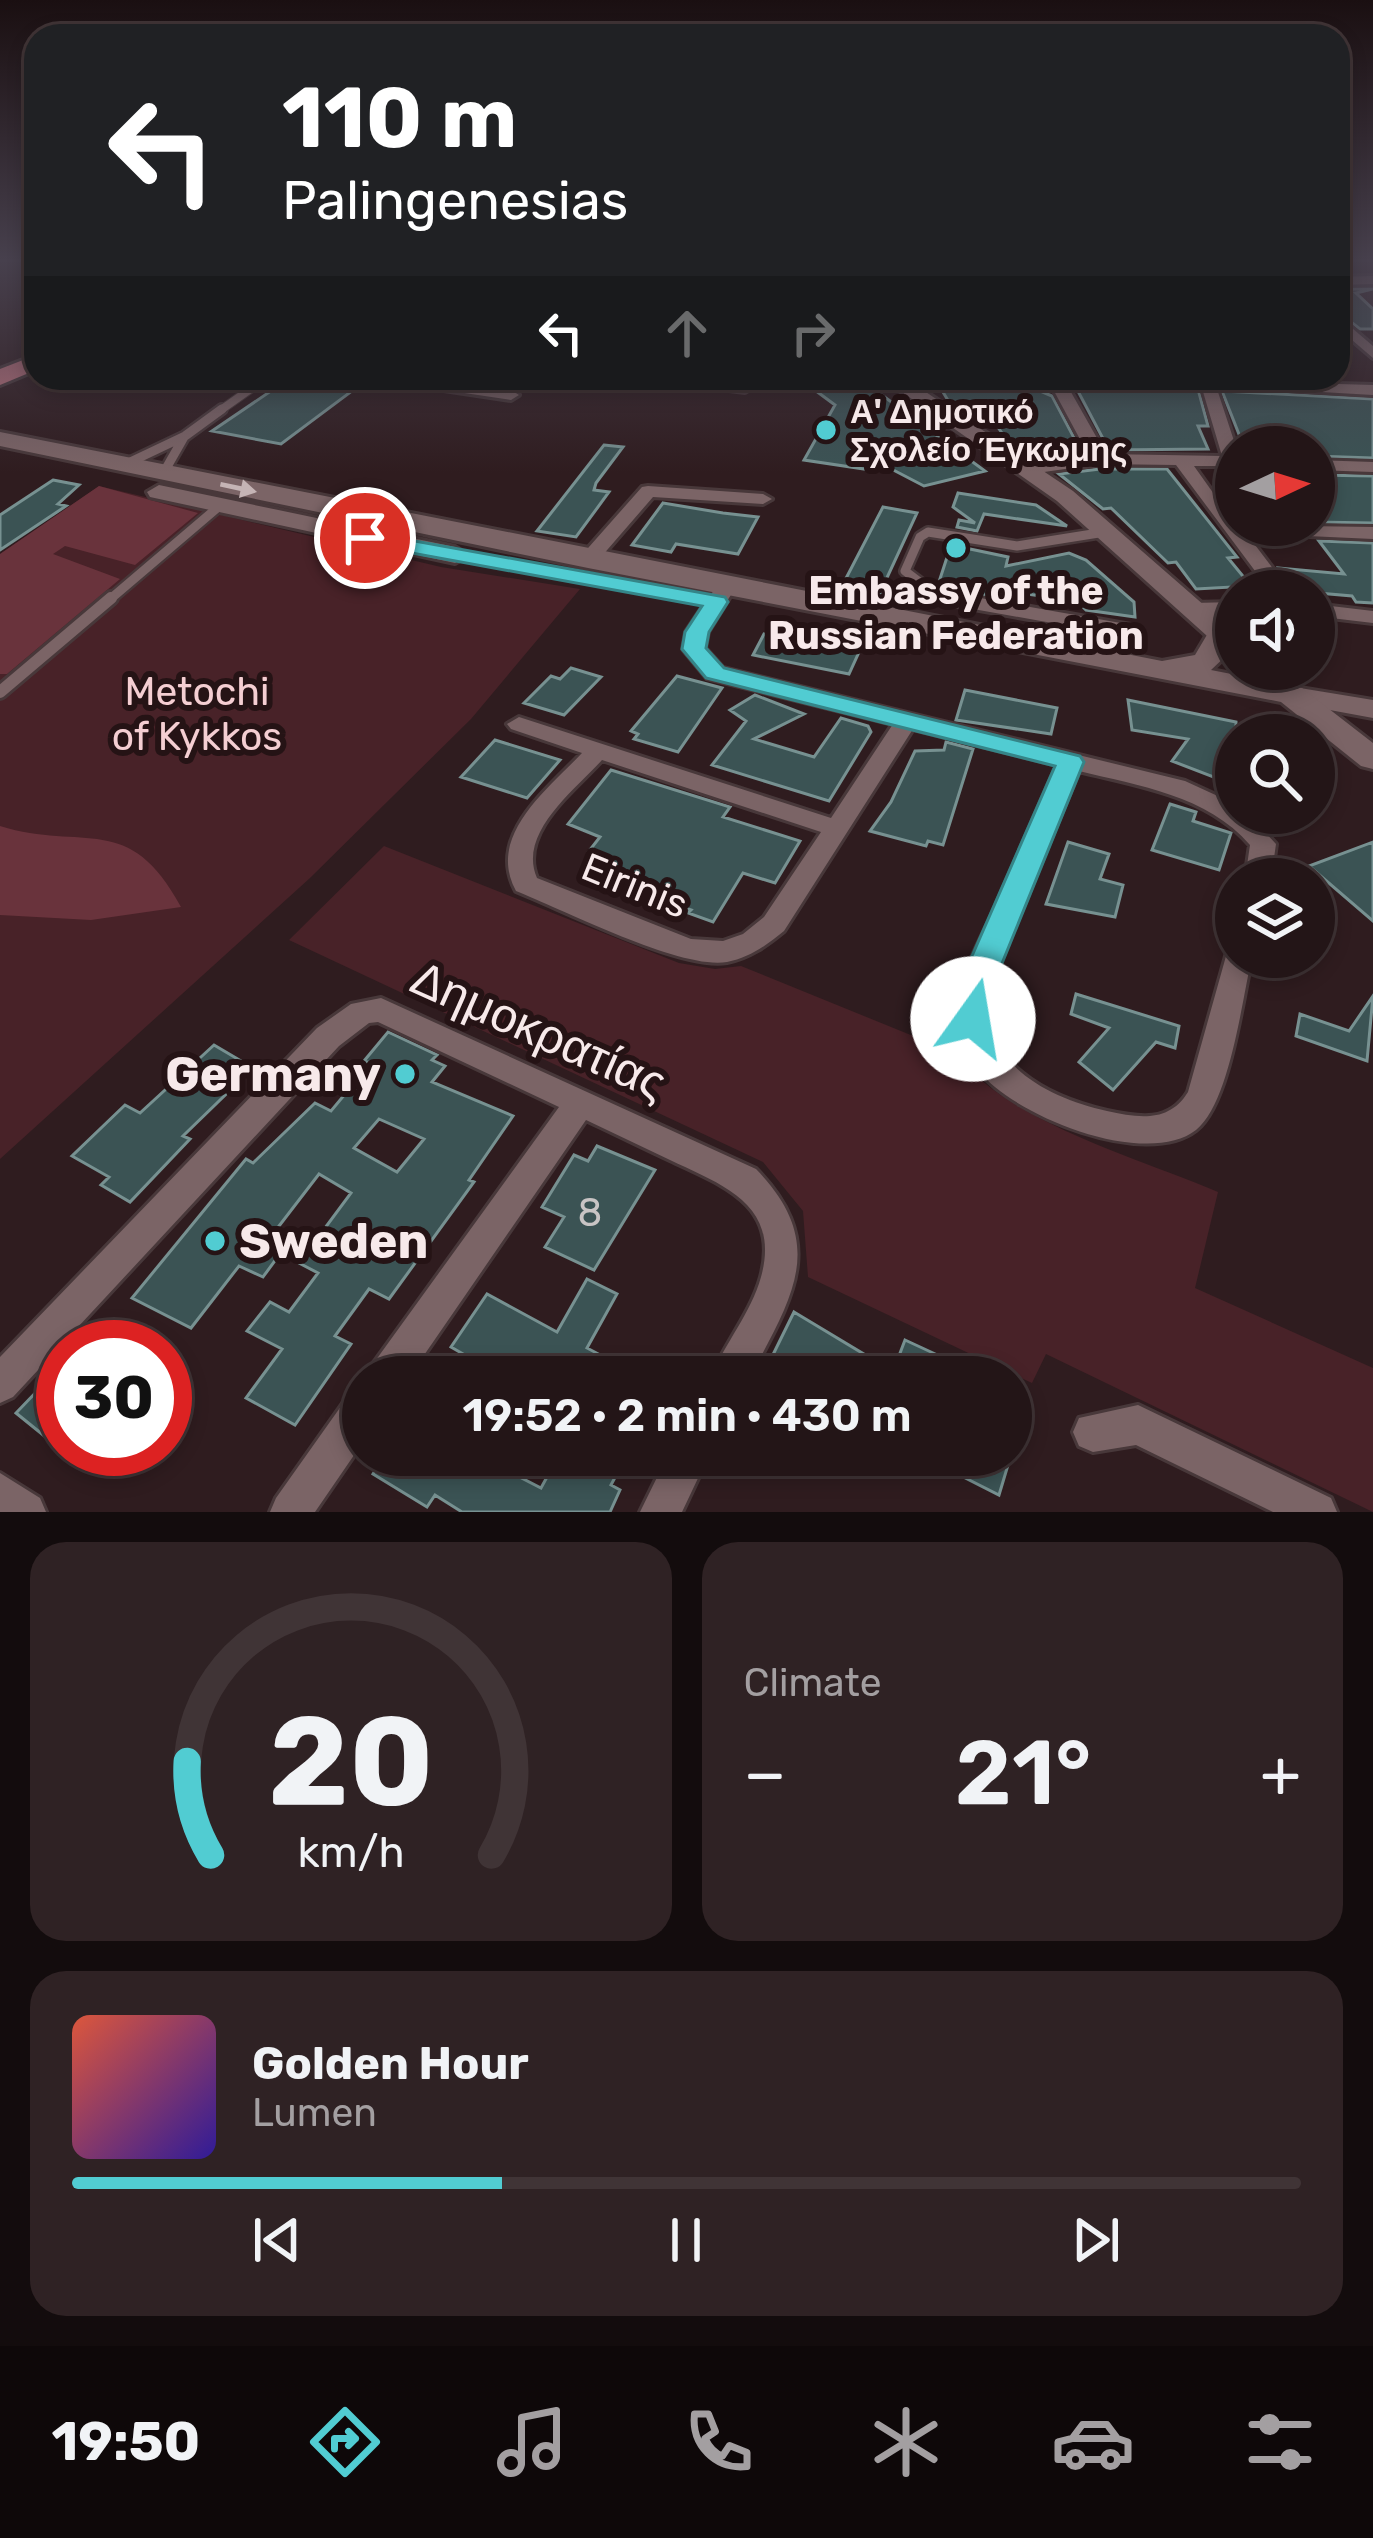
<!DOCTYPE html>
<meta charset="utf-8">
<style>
body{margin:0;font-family:Rubik,sans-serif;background:#2f2224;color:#f1f3f6;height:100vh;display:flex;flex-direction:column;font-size:45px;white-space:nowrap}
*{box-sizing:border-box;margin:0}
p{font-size:39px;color:#a39fa1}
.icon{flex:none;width:66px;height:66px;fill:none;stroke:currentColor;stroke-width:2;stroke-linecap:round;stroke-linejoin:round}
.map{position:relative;height:1512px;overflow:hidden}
.panel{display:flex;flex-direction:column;gap:30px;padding:30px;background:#130c0d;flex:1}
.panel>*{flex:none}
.banner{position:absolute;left:24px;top:24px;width:1326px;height:366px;border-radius:36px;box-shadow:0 6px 18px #0003,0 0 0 3px #403436;background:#202124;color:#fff;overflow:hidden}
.needle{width:78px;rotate:86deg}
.fabs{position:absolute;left:1215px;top:426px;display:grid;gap:24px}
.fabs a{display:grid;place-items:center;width:120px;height:120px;border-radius:50%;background:#231517;box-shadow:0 6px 18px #0003,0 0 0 3px #403436;font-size:60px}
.speed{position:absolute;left:36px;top:1320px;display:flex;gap:24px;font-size:60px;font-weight:700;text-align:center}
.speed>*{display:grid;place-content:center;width:156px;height:156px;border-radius:50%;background:#231517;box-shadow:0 6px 18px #0003,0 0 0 3px #403436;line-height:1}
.speed .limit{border:18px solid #d22;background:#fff;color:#111}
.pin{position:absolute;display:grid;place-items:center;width:102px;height:102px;color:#fff;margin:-51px;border:6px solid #fff;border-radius:50%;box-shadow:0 3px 12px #0007}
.me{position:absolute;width:132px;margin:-66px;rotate:13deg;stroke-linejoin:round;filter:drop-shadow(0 0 9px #0008)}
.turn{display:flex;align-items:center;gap:42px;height:252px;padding:0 60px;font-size:54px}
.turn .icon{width:156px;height:156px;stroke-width:2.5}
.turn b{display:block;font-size:84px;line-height:102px}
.lanes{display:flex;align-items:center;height:114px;padding:0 60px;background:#0003;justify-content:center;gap:60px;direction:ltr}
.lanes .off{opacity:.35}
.big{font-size:90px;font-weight:600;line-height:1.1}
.panel .card{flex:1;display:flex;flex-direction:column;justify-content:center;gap:18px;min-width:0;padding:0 42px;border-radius:36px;background:#2f2224}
.panel .dial{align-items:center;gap:0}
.dial svg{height:312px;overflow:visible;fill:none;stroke:#403436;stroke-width:7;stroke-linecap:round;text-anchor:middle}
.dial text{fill:#f1f3f6;stroke:none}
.song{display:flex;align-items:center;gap:36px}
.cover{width:144px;height:144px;border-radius:18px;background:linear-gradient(135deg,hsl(10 70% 55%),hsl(250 70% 35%))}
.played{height:12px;border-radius:6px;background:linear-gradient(90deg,#51ccd2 35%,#403436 35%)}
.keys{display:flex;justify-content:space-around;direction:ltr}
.heat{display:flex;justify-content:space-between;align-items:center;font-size:66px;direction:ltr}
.panel .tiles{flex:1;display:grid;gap:30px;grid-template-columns:1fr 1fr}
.card:last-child{grid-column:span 2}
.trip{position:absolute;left:342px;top:1356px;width:690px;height:120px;border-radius:60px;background:#231517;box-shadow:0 6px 18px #0003,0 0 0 3px #403436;font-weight:600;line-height:120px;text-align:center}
.tabs{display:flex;height:192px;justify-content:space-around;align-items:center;background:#0e0809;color:#a39fa1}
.tabs .icon{width:84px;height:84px}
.tabs .current{color:#51ccd2}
.tabs b{font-size:54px;color:#f1f3f6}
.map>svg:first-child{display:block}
.green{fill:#482228}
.forest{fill:#69333c}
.building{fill:#3b5354;stroke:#779191;stroke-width:3;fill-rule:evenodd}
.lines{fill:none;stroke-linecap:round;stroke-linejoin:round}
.service-far2-casing{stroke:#48383a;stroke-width:10}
.service-far1-casing{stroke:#48383a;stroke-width:14}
.service-casing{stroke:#48383a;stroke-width:18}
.minor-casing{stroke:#48383a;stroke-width:6}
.tertiary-casing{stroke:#48383a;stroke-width:6}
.secondary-casing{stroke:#48383a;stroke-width:6}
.primary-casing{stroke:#48383a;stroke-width:6}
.service-far2{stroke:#7b6466;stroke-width:8}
.service-far1{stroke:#7b6466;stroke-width:9}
.service{stroke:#7b6466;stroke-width:12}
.minor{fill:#7b6466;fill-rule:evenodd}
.tertiary{fill:#7b6466;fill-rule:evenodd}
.secondary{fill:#7b6466;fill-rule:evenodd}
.primary{fill:#b8707b;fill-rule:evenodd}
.oneway{fill:#c5b4b5}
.route{fill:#51ccd2;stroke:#358588;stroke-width:3}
.poi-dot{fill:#51ccd2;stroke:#251315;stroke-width:4.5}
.labels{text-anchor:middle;stroke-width:12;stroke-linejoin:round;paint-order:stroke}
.far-poi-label{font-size:33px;font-weight:bold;fill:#f7e9ea;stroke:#251315;text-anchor:start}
.poi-label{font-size:39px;font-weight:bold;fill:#f7e9ea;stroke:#251315}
.park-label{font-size:39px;fill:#f4ced2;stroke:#251315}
.street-label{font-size:39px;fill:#f7e9ea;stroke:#251315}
.near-number-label{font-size:39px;fill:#c8c4c4}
.near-street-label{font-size:48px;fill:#f7e9ea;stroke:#251315}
.near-poi-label{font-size:48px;font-weight:bold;fill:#f7e9ea;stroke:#251315;text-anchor:end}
</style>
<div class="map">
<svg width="1373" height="1512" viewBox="0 0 1373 1512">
<rect width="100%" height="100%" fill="#2f1c1f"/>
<path class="green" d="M99 486 441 567 580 589 471 719 310 878 0 1159V554Z
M384 846 679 963 715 969 741 966 955 1053C1009 1123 1136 1157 1218 1192L1195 1288 1373 1368V1512L1046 1354 1032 1383 808 1277 803 1211 763 1162 289 940Z"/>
<path class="forest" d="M99 486 198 513 135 565 65 546 53 554 120 579 7 674H0V554Z
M0 826C84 852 129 810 181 907L91 920 0 915Z"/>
<path class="building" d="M1338 289H1373L1356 293 1373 309V329H1360L1338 312Z
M998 378 1006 391 1038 390 1052 396 1082 453 1045 459 1039 453 1026 454 1009 443 985 409 961 410 949 402 935 379Z
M1071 378 1198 389 1208 426H1198L1208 449 1109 450Z
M287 380 352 391 281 444 212 431Z
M833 380 867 384 985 471 924 486 876 461 871 470 804 460 835 405 808 385Z
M1222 391 1373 399V458L1314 456V447H1244Z
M604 445 623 447 596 483 594 490 609 492 576 537 537 531Z
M1100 469H1167L1237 557 1228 558 1251 586 1196 589 1176 562 1168 563 1111 508 1103 509 1059 474Z
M1314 475 1373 476V523L1314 522Z
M53 480 79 485 58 504 66 506 0 550V515Z
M958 493 1036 505 1067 526 984 514 977 531 957 527 959 520 975 523 953 507Z
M663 503 723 513 758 517 738 554 676 544 671 552 632 545Z
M883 507 917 513 879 595 841 588Z
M1319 541 1373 543V603L1356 602 1352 596 1295 591 1279 568 1344 574Z
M951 545 1008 557 1006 566 1069 553 1086 560 1134 602 1135 617 1086 610 1071 595 1048 597 999 590 998 597 942 588 938 585Z
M764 634 859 652 849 674 753 655Z
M571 668 601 677 564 715 524 703 551 676 560 679Z
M677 676 722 688 678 752 634 739 638 734 631 731Z
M965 690 1057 708 1051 734 956 720Z
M755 695 804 714 754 739 814 757 841 718 868 726 871 732 829 801 712 765 746 721 730 710Z
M1128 700 1236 722V748L1216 778 1172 761 1188 739 1132 730Z
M495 740 560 760 527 798 461 777Z
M946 742 973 749 943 845 928 841 926 846 870 831 891 802 915 751 944 750Z
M611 770 730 807 723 817 800 841 775 883 743 873 713 922 688 913 691 910 591 877 606 857 589 851 600 837 568 824Z
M1170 804 1196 812 1193 821 1231 833 1219 870 1152 850Z
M1068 842 1109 854 1100 879 1123 885 1115 917 1046 904Z
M1373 842V921L1309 866Z
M1076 994 1179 1026 1175 1048 1156 1042 1113 1090 1079 1062 1109 1028 1071 1014Z
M1373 996 1367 1061 1296 1036 1300 1014 1349 1031Z
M388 1032 437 1055 432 1060 445 1066 432 1082 513 1116 469 1180 474 1182 389 1299 369 1289 335 1336 351 1344 295 1425 246 1398 282 1349 247 1331 270 1302 289 1312 318 1273 299 1263 351 1193 319 1174 269 1239 285 1247 263 1277 239 1266 191 1328 132 1298 246 1159 253 1163 315 1103 331 1111 371 1063 364 1061ZM379 1119 424 1139 397 1172 354 1148Z
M214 1045 253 1068 183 1136 190 1139 130 1202 101 1185 109 1177 72 1156 125 1105 140 1113Z
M597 1146 655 1170 594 1270 545 1247 564 1217 542 1207 574 1155 588 1161Z
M587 1279 617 1294 587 1348 642 1377H503L451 1347 487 1294 557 1332Z
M794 1312 877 1362 871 1377H762Z
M905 1340 985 1377H891Z
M63 1364V1451L16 1413Z
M385 1455H477L541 1488 559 1455H627L611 1485 620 1490 610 1512H462L435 1495 427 1507 373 1474Z
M920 1455H1011L999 1495Z"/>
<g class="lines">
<g class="service-far2-casing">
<path id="service-far2" d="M318 378 341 382
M218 412 266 378"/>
</g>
<g class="service-far1-casing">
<path id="service-far1" d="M126 464 185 436 222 409
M164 472 184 437
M108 601 217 508
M963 601 938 596 905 571 920 537 928 532 1017 546 1105 532"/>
</g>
<g class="service-casing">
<path id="service" d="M946 598 1131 631
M0 692 111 598"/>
</g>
<g class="minor-casing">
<path id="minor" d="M1373 276V284L1338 285V277Z
M1338 316 1373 346V358L1338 328Z
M389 378H428L511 390 519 395 511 400 397 383Z
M665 378H710L753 387 745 392 673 383Z
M1047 378H1063L1106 454 1222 456 1201 385 1148 383 1140 378 1373 385V395L1216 386 1236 447V466H1194L1236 525 1373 527V539L1246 533 1290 591H1270L1176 465 1100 464 1023 475V467L1089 456Z
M1314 460 1373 462V472L1314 470Z
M648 486 763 494 772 499 763 504 653 497 595 564H581V556L642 487Z
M727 579 737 585 708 632 705 648 723 668 1185 781 1233 803 1236 813H1247L1276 844 1271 879H1245L1250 845C1207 795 1139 786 1079 771 1060 816 1041 862 1023 907 1012 934 993 965 989 993 981 1064 1047 1097 1107 1111 1139 1118 1169 1123 1188 1092L1228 949 1236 947V957H1252C1242 999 1230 1103 1196 1130 1146 1169 1014 1116 979 1071 966 1054 960 1033 960 1011 958 976 981 941 995 908 1015 861 1036 813 1057 765L913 729 784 931C767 945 749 958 727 962 681 970 564 910 516 891 486 836 547 790 582 753L511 729 507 724 519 717 831 818 893 724 707 678 683 649 686 632 720 581ZM602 760 821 832 764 917 743 934 723 941 691 939 537 878C517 833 576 789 602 760Z
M1236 602V614L1193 615 1183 609 1193 603Z
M1314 604 1373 611V623L1314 616Z
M381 998 756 1169C829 1244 792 1297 750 1377H711C725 1343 751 1313 761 1277 781 1205 723 1185 670 1160 642 1147 614 1133 586 1120L409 1377H367L373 1364 559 1107 378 1022 369 1023 339 1046 13 1397 0 1403V1357L317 1028 351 1004Z
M363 1390V1442L315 1512H270L276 1498 349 1395Z
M1138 1405 1331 1498 1337 1512H1273L1136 1445 1093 1452 1079 1446 1073 1432 1079 1418Z
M668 1455H709L682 1512H640Z
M0 1473 40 1498 46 1512H0Z"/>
</g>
<g class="tertiary-casing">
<path id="tertiary" d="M882 378H905L1073 491 1236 633V655L1226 653 1057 501Z
M1247 669H1278L1300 688 1373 700V718L1281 701Z"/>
</g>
<g class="secondary-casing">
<path id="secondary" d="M0 432 1162 661 1195 655 1211 628 1221 625 1236 634 1230 652 1211 670 1302 688 1373 743V769L1361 766 1281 702 588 568 0 446Z
M159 485 455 547 468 555 455 563 150 497 147 492Z"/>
</g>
<g class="primary-casing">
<path id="primary" d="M36 355V370L0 385V369Z"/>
</g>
<use href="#service-far2" class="service-far2"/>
<use href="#service-far1" class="service-far1"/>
<use href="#service" class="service"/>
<use href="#minor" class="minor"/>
<use href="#tertiary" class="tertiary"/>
<use href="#secondary" class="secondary"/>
<use href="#primary" class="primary"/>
</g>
<defs><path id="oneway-solid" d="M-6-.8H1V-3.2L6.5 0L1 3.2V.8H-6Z" transform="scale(3)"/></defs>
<use class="oneway" href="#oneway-solid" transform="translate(238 488) rotate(12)"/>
<linearGradient id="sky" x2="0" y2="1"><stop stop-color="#1a0f11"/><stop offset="0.55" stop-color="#47404d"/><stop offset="1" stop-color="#47404d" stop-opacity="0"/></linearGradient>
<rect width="1373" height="473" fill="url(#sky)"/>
<path class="route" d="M365 532 725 597 728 602 709 632 706 648 724 668 1080 756 1084 762 992 988 985 1029H961L956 1019 958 988 1055 766 706 678 682 649 685 632 702 606 357 543 354 538Z"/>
<g class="poi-dot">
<circle cx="826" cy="430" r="12"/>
<circle cx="956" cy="548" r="12"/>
<circle cx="405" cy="1074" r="12"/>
<circle cx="215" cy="1241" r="12"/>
</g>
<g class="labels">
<g class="far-poi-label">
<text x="850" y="423">Α' Δημοτικό<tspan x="850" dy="38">Σχολείο Έγκωμης</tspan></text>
</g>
<g class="poi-label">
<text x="956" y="604">Embassy of the<tspan x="956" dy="45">Russian Federation</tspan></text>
</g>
<g class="park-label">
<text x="197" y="705">Metochi<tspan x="197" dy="45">of Kykkos</tspan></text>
</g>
<g class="street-label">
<text transform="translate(635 885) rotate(22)" y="14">Eirinis</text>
</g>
<g class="near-number-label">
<text x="590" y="1226">8</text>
</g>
<g class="near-street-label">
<text transform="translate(539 1030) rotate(24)" y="17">Δημοκρατίας</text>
</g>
<g class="near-poi-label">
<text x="381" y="1091">Germany</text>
<text x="239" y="1258" text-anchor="start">Sweden</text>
</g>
</g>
</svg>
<div class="fabs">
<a><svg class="needle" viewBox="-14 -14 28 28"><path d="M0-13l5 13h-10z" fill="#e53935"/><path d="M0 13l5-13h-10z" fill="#a39fa1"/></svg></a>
<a><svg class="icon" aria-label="sound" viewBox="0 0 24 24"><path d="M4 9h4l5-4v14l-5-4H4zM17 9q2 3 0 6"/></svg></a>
<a><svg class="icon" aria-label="search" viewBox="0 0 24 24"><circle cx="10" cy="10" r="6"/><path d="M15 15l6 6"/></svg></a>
<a><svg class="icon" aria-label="layers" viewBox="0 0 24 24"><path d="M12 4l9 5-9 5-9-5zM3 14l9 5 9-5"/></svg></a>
</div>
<div class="speed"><div class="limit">30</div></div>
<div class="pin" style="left:365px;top:538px;background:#d93025"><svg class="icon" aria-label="arrive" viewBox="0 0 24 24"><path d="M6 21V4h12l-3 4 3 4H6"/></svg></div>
<svg class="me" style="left:973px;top:1019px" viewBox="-20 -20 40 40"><circle r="19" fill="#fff"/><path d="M0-13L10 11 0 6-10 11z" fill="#51ccd2"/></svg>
<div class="trip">19:52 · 2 min · 430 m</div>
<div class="banner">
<div class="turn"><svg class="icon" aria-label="left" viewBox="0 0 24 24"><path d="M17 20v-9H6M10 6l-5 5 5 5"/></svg><div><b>110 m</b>Palingenesias</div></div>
<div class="lanes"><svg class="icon" aria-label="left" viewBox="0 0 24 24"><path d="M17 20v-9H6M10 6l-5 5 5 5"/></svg><svg class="icon off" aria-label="ahead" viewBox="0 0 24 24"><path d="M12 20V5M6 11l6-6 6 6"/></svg><svg class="icon off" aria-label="right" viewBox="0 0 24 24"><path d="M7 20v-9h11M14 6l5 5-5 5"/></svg></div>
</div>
</div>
<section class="panel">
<div class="tiles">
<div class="card dial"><svg viewBox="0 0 100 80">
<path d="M14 69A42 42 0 1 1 86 69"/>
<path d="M14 69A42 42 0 0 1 8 45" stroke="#51ccd2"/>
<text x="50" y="56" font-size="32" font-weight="700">20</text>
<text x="50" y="72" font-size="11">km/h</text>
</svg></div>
<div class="card"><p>Climate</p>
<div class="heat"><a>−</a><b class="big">21°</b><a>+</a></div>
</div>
<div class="card">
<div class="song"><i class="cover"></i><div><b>Golden Hour</b><p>Lumen</p></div></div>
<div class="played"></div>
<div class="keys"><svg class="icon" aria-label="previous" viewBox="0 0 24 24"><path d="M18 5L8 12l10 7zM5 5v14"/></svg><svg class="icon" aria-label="pause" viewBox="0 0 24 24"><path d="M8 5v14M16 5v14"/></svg><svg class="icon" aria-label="next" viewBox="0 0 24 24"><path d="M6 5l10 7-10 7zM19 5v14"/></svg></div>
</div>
</div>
</section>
<nav class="tabs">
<b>19:50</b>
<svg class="icon current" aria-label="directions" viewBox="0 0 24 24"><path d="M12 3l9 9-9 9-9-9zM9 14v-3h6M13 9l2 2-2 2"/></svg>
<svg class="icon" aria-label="music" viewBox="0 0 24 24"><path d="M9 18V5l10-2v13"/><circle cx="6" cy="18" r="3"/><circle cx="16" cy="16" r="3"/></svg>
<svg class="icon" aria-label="phone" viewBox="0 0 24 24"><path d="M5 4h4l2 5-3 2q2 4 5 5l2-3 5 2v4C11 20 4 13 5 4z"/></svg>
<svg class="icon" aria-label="climate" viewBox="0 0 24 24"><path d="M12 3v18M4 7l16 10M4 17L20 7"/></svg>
<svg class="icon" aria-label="car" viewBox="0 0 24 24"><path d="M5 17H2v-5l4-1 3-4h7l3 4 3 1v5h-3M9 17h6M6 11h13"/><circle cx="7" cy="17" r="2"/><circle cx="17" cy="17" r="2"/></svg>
<svg class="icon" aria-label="filters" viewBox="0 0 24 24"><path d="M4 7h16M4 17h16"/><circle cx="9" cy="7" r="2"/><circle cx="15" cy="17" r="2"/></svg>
</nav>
